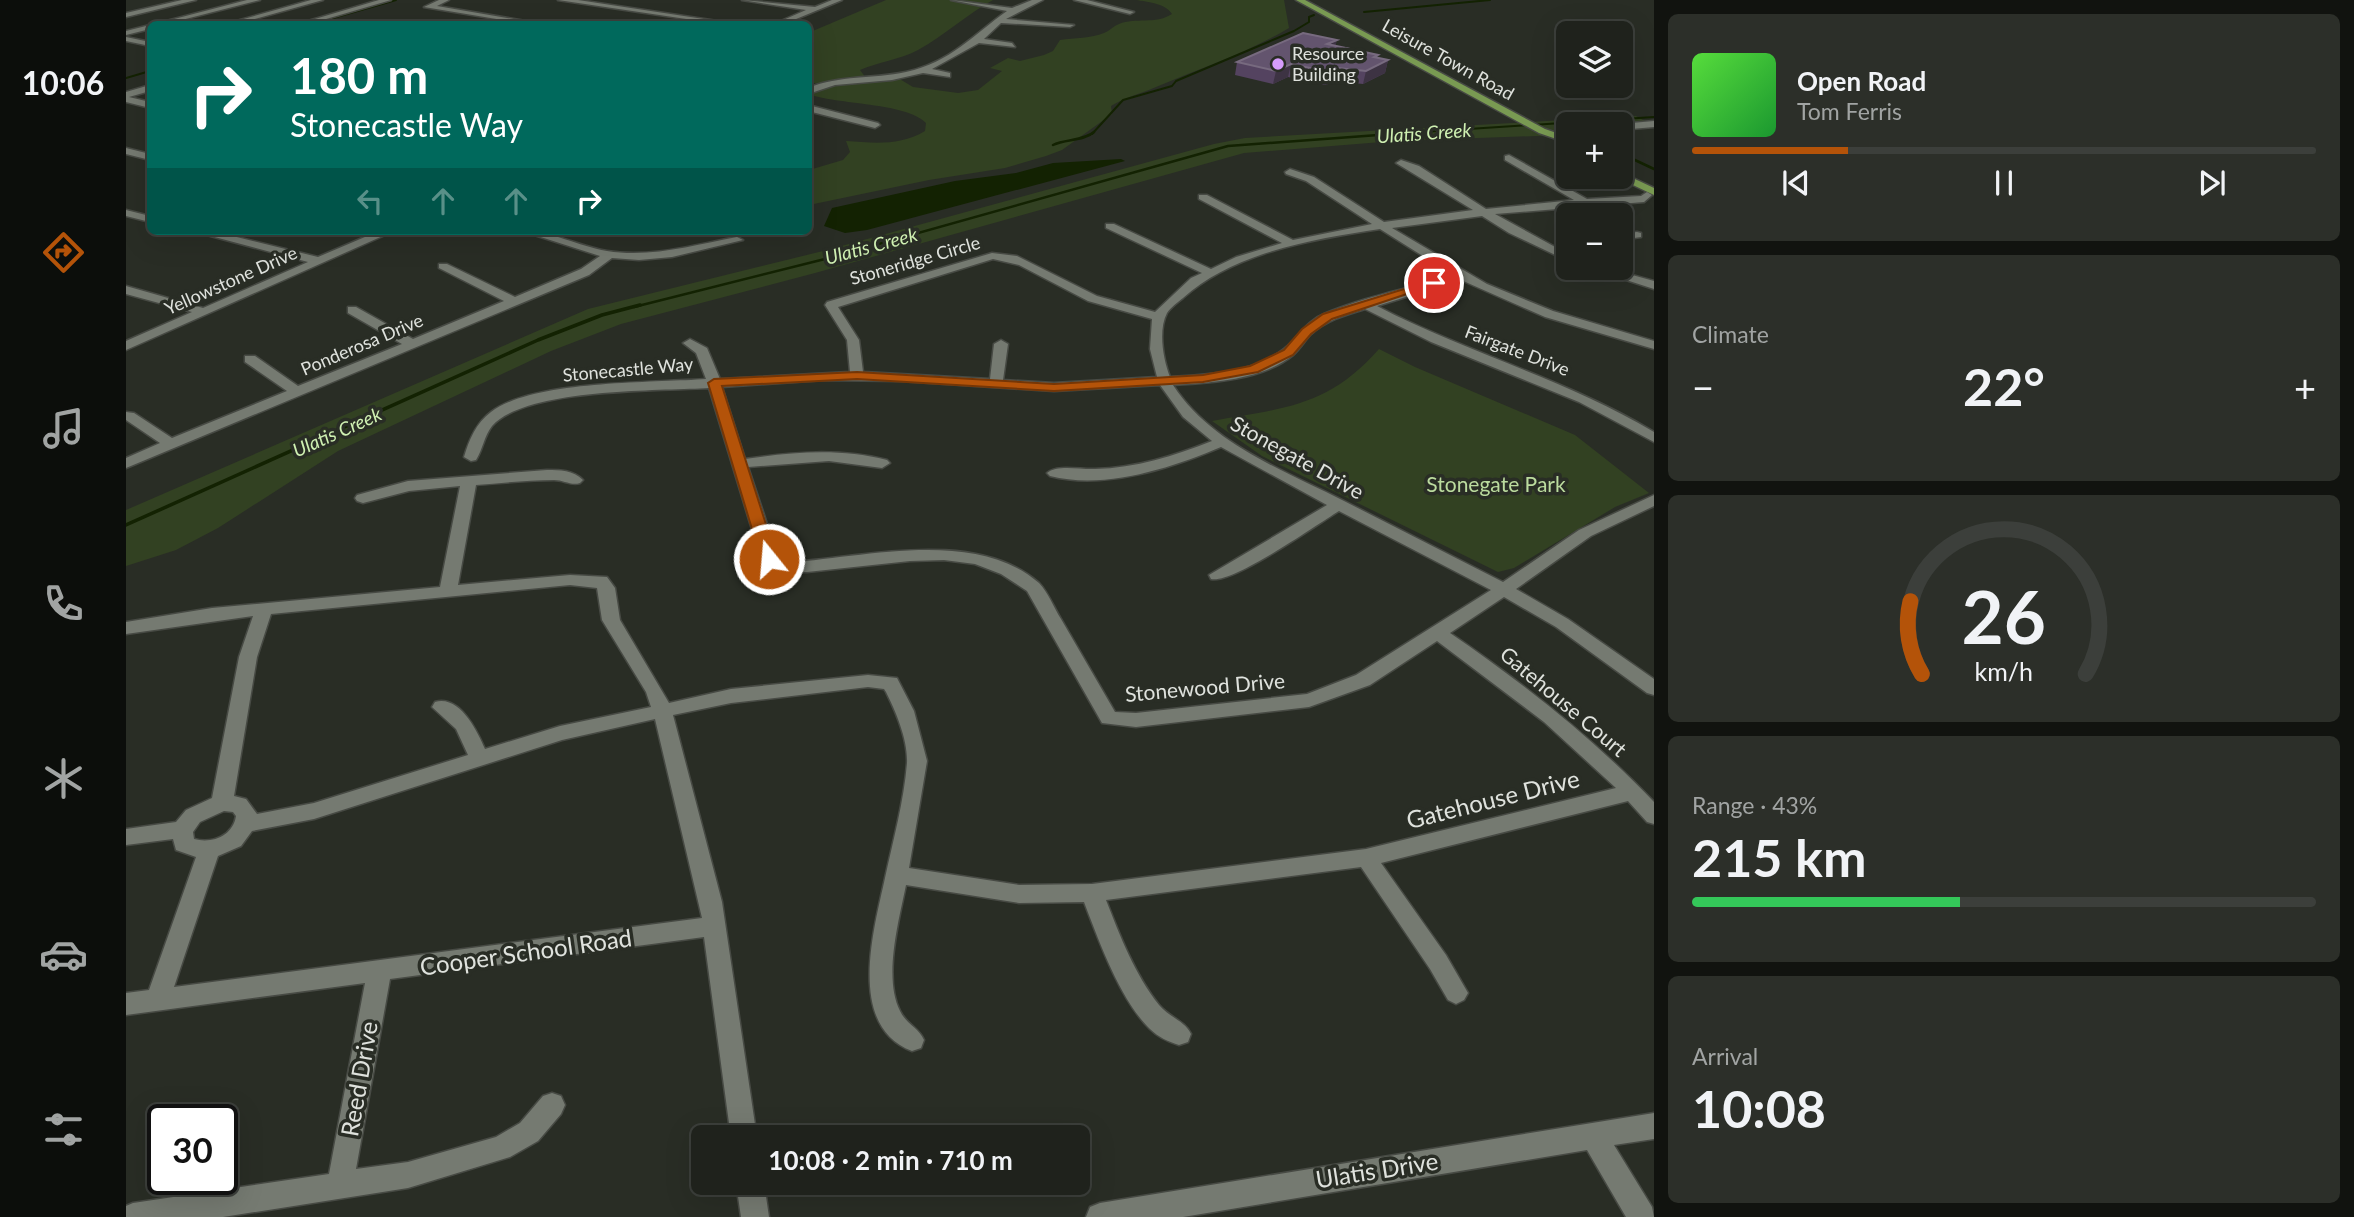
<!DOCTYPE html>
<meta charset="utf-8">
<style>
body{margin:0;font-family:Lato,sans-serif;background:#2c2f29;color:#f1f3f6;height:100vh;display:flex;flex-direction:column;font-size:26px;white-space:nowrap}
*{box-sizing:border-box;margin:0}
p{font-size:23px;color:#a1a4a3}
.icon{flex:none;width:38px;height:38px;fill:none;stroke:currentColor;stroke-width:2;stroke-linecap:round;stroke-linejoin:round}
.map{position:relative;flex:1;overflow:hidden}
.side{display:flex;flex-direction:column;gap:14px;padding:14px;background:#11130f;width:700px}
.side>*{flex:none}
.guide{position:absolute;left:21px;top:21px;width:665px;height:214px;border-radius:10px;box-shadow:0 7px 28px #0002,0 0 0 2px #3c3f3b;background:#00695c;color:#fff;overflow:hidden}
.controls{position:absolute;left:1430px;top:21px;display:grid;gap:14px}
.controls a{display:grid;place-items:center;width:77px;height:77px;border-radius:10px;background:#1f221c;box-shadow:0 7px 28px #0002,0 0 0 2px #3c3f3b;font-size:35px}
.speed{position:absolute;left:21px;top:1104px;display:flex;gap:14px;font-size:35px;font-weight:700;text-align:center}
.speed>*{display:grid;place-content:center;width:91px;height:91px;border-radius:50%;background:#1f221c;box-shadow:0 7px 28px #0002,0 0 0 2px #3c3f3b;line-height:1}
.speed .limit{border:4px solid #111;border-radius:10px;background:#fff;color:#111}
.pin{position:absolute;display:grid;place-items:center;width:60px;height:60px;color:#fff;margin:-30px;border:4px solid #fff;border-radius:50%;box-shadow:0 2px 7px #0007}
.me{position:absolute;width:77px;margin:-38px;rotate:343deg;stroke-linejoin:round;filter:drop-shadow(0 0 5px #0008)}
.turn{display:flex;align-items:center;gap:24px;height:147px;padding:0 28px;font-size:32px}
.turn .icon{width:91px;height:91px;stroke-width:2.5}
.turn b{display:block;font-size:49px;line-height:60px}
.lanes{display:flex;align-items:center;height:66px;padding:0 28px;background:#0003;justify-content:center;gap:35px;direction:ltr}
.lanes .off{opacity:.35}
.big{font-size:52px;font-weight:700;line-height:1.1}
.side .widget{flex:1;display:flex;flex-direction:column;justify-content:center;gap:10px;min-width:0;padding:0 24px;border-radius:10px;background:#2c2f29}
.side .dial{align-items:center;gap:0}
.dial svg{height:182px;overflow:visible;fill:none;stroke:#3c3f3b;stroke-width:7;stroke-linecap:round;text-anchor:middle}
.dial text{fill:#f1f3f6;stroke:none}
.song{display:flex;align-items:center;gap:21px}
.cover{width:84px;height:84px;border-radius:10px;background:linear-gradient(135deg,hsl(110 70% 55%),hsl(130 70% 35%))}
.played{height:7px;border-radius:4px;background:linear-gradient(90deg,#b45309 25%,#3c3f3b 25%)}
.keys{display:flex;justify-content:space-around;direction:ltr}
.heat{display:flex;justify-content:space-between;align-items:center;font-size:38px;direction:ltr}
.charge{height:10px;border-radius:5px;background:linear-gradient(90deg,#34c759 43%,#3c3f3b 0)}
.trip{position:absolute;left:565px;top:1125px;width:399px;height:70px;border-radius:10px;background:#1f221c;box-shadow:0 7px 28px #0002,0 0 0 2px #3c3f3b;font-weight:700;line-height:70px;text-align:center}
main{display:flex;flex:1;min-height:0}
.tabs{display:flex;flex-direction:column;width:126px;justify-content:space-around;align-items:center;background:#0c0e0b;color:#a1a4a3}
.tabs .icon{width:49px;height:49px}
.tabs .current{color:#b45309}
.tabs b{font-size:32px;color:#f1f3f6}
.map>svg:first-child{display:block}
.green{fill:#324122}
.water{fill:#132202}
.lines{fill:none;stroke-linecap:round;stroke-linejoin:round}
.stream-far2{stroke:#132202;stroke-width:2}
.stream-far1{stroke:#132202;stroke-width:2.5}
.stream{stroke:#132202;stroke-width:3.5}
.minor-casing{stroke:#474a44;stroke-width:3}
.major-casing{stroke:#474a44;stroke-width:3}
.minor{fill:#757a71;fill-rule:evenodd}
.major{fill:#799a52;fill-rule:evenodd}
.wall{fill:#544360}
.shaded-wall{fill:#3d3343}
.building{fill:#63546e;stroke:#776a7f;stroke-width:2}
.route{fill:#b45309;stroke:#753606;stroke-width:2}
.poi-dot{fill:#d59cfb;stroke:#292d25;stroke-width:2.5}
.labels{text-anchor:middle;stroke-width:7;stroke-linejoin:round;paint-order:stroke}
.far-poi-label{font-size:18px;fill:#dfe2dd;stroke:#292d25;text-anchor:start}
.far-street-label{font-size:18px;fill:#dfe2dd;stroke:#292d25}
.far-water-label{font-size:19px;font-style:italic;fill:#cff0b2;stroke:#292d25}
.street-label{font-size:21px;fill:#dfe2dd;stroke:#292d25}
.park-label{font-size:21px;fill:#bbdb9e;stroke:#292d25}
.near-street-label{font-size:24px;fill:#dfe2dd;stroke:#292d25}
</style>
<main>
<nav class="tabs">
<b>10:06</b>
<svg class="icon current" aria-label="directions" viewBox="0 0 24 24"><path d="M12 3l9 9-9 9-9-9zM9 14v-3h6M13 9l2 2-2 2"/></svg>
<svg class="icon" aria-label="music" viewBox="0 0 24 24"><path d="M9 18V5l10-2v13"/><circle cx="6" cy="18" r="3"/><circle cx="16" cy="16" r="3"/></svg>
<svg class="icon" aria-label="phone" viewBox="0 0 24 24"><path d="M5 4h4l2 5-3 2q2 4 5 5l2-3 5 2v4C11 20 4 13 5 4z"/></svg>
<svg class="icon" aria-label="climate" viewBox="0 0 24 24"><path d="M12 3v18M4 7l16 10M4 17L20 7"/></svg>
<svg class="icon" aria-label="car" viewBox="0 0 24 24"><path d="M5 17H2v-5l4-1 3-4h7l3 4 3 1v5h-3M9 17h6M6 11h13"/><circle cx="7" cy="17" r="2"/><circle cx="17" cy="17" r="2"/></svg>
<svg class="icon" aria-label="filters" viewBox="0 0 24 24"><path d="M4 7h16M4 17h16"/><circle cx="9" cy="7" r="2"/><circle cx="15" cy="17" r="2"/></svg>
</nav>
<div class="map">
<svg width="1528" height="1217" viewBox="0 0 1528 1217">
<rect width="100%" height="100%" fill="#292d25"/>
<path class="green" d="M760 0H867C840 15 819 35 792 50 773 60 752 62 734 70L740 78 691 84 683 81 682 33Z
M1010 0H1158L1163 28C1121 53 1075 68 1030 87 1014 94 999 97 985 106L986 114 936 150 920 156 879 168 803 180 683 205V170L717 160 724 152 720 141C748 143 774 146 799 131L800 123C780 102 710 105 683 94L706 85 772 78 787 87 832 93 852 90 876 71 864 68 882 58 894 61 918 55 927 51 934 40C949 38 965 38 978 33 984 31 987 26 993 24 1010 17 1029 25 1046 14 1039 3 1022 2 1010 0Z
M1510 116 1524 124H1442V131L1432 132 1437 135 1268 141 1118 153 689 273 495 324 425 351 212 451 92 528 50 550 0 566V510L462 309 701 250 1088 144 1119 138Z
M1253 349 1289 367 1449 435 1523 493 1489 507 1388 568 1372 572 1136 456 1086 421C1158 408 1202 407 1253 349Z"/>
<path class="water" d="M995 159 999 161 741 230 719 233 698 226 706 208 715 206 829 181 890 173 927 163Z"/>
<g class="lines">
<path class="stream-far2" d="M1238 12 1364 0
M186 24 270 0
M0 78 24 71
M966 134 997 100 1046 86 1050 81 1168 31 1183 22V17L1188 15
M1265 134 1528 117"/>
<path class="stream-far1" d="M927 145C939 139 958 141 968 132
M1494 153 1528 169
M508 307 703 258 1102 146 1293 132"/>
<path class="stream" d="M0 525 412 340 476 315 514 305"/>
<g class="minor-casing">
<path id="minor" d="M56 0H70L0 17V13Z
M121 0H134L40 24H29Z
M185 0H197L111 24H100Z
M253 0H265L183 24H172Z
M313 0H323L311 6 417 24H401L298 7Z
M432 0H452L611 24H594Z
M616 0 689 7 706 0H716L658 24H648L680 10Z
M825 0 886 8 906 0H917L880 19 948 25 944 27 875 23 858 39 886 43 889 47 853 43 806 69 824 73V77L797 73 766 80 709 85 682 94V88C714 75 747 79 780 72 825 62 847 35 881 11Z
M948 0H961L1008 12 1004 14Z
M24 25V29L0 35V31Z
M0 37 24 42V46L0 41Z
M24 85V91L3 97 24 102V108L0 102V92Z
M682 105 752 123 754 125 749 128 682 111Z
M1528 121V127L1494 130V124Z
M0 148 24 154V160L0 154Z
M1383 155 1461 199 1515 196 1521 192 1526 195 1518 202 1369 214 1442 254V261L1383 233 1356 216 1266 228 1361 284 1427 311 1528 341V349L1419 317 1335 280 1251 306C1341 353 1440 379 1528 432V442L1453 402 1305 342 1239 309C1219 315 1201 320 1185 334 1179 340 1174 349 1167 355 1137 380 1085 383 1047 385 1085 444 1159 471 1218 501 1271 528 1324 555 1377 582L1453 530 1528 495V506L1465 536 1390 589 1442 619 1528 679V695L1521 693 1430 627 1378 597 1324 633C1397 683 1467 738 1528 802V824L1521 822 1502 801 1255 863 1320 955 1342 993 1338 1000 1330 1004 1322 1000 1304 969 1235 867 980 900C994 936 1009 975 1033 1005 1043 1017 1059 1021 1065 1034L1062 1042 1053 1045C1043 1042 1032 1037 1024 1029 994 1000 973 941 958 902L893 903 780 885C773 920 757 978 774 1011 780 1024 793 1028 798 1040L795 1048 786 1051C720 1026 748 929 759 878 767 841 778 801 781 763 782 740 770 712 760 692L758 689 742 687 605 703 547 715 596 902 631 1138H605L578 937 264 979 230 1169 282 1162 370 1137 394 1123 417 1096 426 1093 435 1096 439 1105 435 1114 412 1141 384 1157 282 1188 97 1217H0V1206L7 1203 203 1174 239 983 0 1015V993L23 990 70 857 50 850 47 839 0 845V829L50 822 60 810 86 798 113 657 127 616 0 634V622L86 608 314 587 334 486 283 491 237 503 231 501 229 498 231 495 282 481 421 470C434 470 447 470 457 480L454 483C445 486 438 480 428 480 402 480 376 483 350 485L332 585 444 575 481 577 489 588 494 620 543 703 605 689 742 675 771 678 788 711 801 761 783 868 893 885 966 884 1240 849 1490 788 1418 722 1311 641 1244 685 1183 707 1010 727 976 723 901 591 875 574 849 564 818 560 784 561 681 572H643L635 559 583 388C532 391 400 388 366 426 358 436 357 449 350 460L345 461 338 457C343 440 350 423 365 412 407 380 526 383 580 379L570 353 557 343 564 339 581 348 594 379 724 372 721 340 699 305 701 302 866 253 891 256 971 296 1029 312 1065 278 1076 273 980 228V224H988L1085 269 1110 257 1156 243 1073 199V195H1081L1167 240 1246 224 1180 181 1160 174 1159 172 1164 169 1188 177 1258 222 1347 210 1270 163 1275 160 1293 166 1360 209 1448 200 1379 160V156ZM1254 229 1327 275C1284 288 1238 297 1198 314 1180 321 1172 338 1158 349 1129 373 1080 375 1044 377 1037 359 1032 330 1041 313 1045 307 1052 302 1057 298 1108 252 1188 239 1254 229ZM867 259 893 265 962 301 1026 319 1024 349 1031 377 928 383 877 380 882 344 875 340 868 344 864 379 737 372 733 340 712 307ZM698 380 775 381 928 391 1034 385 1057 417 1086 441C1048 456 1010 468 969 469 956 470 931 464 921 473L924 476C979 490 1045 468 1095 447L1201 505 1083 575 1085 579C1107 584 1190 525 1213 511L1365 590 1230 675 1181 694 1010 713 989 712C971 681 953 650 935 619 928 608 922 592 913 583 848 526 732 559 654 563L622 467 703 461 756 468 764 463 761 460C714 448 667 452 619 459L596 387ZM444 585 471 588 476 620 520 692 525 707 434 726 359 749C351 731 334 695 309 702L306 707 330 729 342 755 188 803 131 814 120 799 108 796 131 657 145 614ZM529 719 576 918 48 987 92 856 115 846 126 831 188 819 436 740ZM98 811 107 812 110 816C107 836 86 844 68 839L67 832 74 822Z
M0 210 24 216V222L0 216Z
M66 231H86L192 257 253 231H268L0 350V341L66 312 0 294V286L77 308 182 262Z
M396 231C426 231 452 246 481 251 525 258 568 245 611 237L617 240 546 257 513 260 486 258 463 275 0 468V458L34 443 0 420V412L8 413 46 438 161 391 119 362V356H129L172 386 276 344 222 313V307H230L287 339 378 301 313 268V264H321L389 297 455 269 474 256Z
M1511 232 1515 233V237L1494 240V234Z
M1463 268H1481L1528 281V289Z
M1528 1113V1139L1488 1145 1526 1207 1528 1217H1500L1461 1150 1057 1217H960L964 1207 974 1203Z
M610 1183H638L643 1217H615Z"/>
</g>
<g class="major-casing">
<path id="major" d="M1170 0H1179L1419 129 1442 137V143L1413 133Z
M1494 172 1528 188V195L1490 177H1494Z"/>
</g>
<use href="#minor" class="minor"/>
<use href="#major" class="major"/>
</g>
<path class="wall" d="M1209 46 1252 55 1251 58 1262 60 1259 73 1237 84 1209 81 1200 85 1162 77 1147 84 1109 75 1111 62Z"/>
<path class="shaded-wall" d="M1211 40 1208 52 1201 44Z
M1252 55 1249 67 1262 60 1259 73 1237 84 1240 71 1248 57Z
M1165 64 1162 77 1147 84 1150 71Z
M1212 68 1209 81 1200 85 1203 72Z"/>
<path class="building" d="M1177 33 1211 40 1201 44 1252 55 1248 57 1262 60 1240 71 1212 68 1203 72 1165 64 1150 71 1111 62Z"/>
<path class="route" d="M1304 281 1314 283 1206 319 1185 334 1167 355 1132 372 1077 382 928 391 731 379 596 386 651 559 643 564 635 559 582 383 588 379 731 372 928 384 1077 375 1124 366 1158 350 1176 329 1197 314Z"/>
<circle class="poi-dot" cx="1152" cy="64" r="7"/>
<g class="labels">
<g class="far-poi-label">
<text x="1166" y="60">Resource<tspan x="1166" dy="21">Building</tspan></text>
</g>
<g class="far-street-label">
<text transform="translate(1322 60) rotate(29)" y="6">Leisure Town Road</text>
<text transform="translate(789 261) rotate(-16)" y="6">Stoneridge Circle</text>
<text transform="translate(105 281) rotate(-24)" y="6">Yellowstone Drive</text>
<text transform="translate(236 345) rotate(-23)" y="6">Ponderosa Drive</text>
<text transform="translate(1391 351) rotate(21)" y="6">Fairgate Drive</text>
<text transform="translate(502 370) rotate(-5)" y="6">Stonecastle Way</text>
</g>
<g class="far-water-label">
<text transform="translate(1298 133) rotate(-4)" y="7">Ulatis Creek</text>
<text transform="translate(745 246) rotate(-15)" y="7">Ulatis Creek</text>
<text transform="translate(211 432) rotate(-24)" y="7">Ulatis Creek</text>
</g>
<g class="street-label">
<text transform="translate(1171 458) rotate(29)" y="7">Stonegate Drive</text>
<text transform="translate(1079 688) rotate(-5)" y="7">Stonewood Drive</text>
<text transform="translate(1437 702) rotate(40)" y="7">Gatehouse Court</text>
</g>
<g class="park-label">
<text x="1370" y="492">Stonegate Park</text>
</g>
<g class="near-street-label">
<text transform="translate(1367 800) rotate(-14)" y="8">Gatehouse Drive</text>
<text transform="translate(400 953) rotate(-8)" y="8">Cooper School Road</text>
<text transform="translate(234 1079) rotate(-80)" y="8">Reed Drive</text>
<text transform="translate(1251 1171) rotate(-9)" y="8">Ulatis Drive</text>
</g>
</g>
</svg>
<div class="controls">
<a><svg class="icon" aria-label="layers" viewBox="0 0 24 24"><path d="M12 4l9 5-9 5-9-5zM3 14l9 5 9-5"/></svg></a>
<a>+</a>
<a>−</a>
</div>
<div class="speed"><div class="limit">30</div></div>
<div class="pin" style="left:1308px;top:283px;background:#d93025"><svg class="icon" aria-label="arrive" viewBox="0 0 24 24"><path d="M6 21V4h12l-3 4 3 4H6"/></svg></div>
<svg class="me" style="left:643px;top:559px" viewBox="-20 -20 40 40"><circle r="17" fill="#b45309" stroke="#fff" stroke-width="3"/><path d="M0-11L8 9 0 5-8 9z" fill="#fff"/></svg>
<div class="trip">10:08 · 2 min · 710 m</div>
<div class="guide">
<div class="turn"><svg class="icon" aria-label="right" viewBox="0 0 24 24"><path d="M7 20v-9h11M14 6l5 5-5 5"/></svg><div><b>180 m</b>Stonecastle Way</div></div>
<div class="lanes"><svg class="icon off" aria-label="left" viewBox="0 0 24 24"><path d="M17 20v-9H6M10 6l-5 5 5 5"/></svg><svg class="icon off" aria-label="ahead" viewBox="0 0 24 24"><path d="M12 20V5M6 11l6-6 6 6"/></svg><svg class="icon off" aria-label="ahead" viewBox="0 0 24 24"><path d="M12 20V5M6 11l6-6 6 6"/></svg><svg class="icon" aria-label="right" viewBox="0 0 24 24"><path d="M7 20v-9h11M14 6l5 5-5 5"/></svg></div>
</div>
</div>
<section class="side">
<div class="widget">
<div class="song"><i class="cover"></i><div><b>Open Road</b><p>Tom Ferris</p></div></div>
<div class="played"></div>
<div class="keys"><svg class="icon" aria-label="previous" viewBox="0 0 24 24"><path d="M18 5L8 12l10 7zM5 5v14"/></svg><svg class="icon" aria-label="pause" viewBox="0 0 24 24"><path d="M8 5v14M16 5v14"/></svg><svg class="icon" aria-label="next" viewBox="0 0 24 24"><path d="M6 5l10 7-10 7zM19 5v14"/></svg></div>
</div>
<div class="widget"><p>Climate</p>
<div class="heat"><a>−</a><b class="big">22°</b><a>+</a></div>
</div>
<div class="widget dial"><svg viewBox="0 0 100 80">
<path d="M14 69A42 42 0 1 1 86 69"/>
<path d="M14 69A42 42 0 0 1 9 37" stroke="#b45309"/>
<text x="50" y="56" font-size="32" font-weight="700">26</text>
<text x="50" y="72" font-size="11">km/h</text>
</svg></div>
<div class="widget"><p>Range · 43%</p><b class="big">215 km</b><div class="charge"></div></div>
<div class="widget"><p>Arrival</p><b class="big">10:08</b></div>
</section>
</main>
